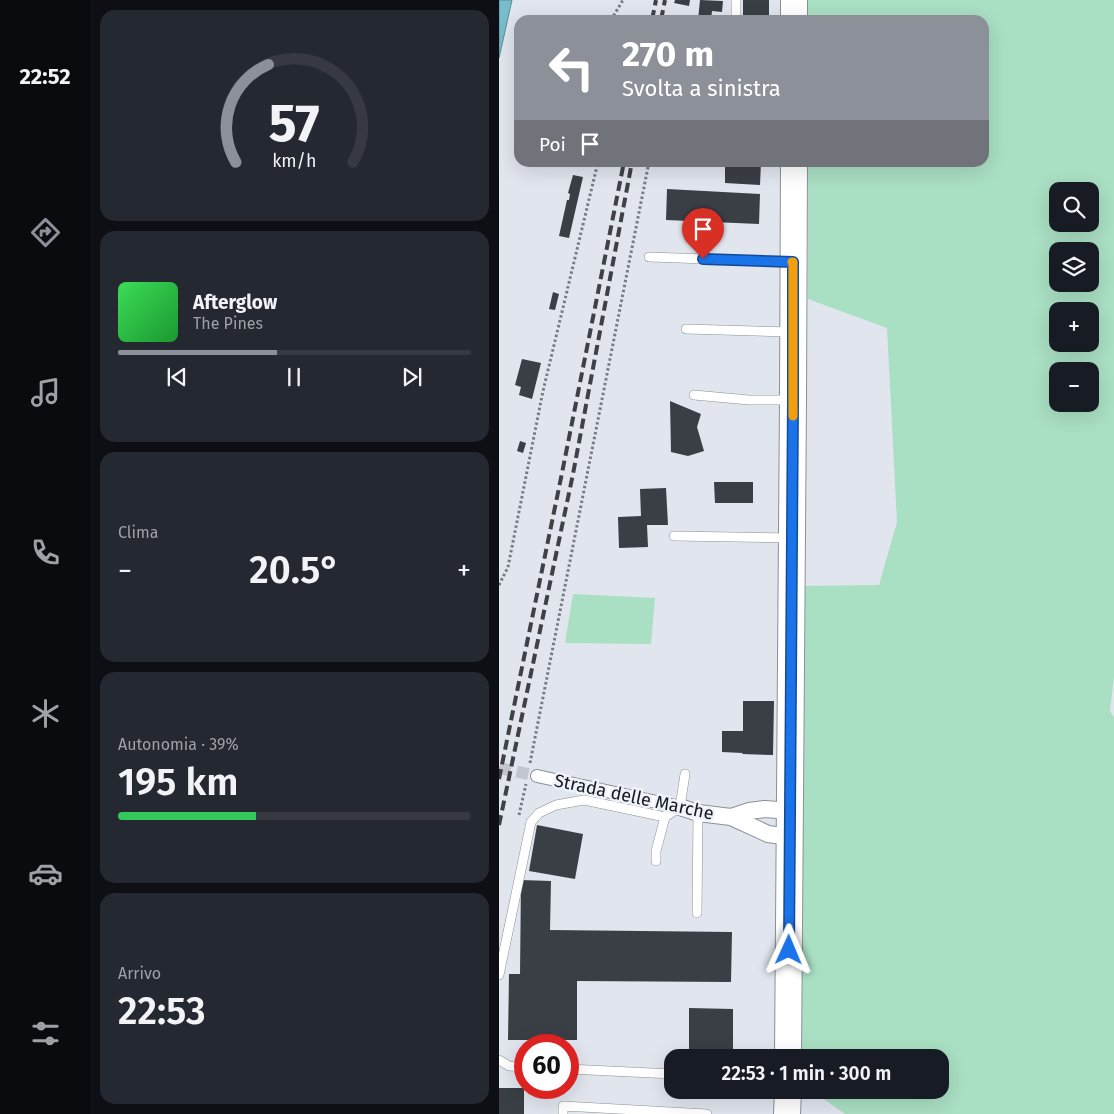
<!DOCTYPE html>
<html lang="it">
<meta charset="utf-8">
<style>
body{margin:0;font-family:"Fira Sans",sans-serif;background:#242831;color:#f1f3f6;height:100vh;display:flex;flex-direction:column;font-size:19px;white-space:nowrap}
*{box-sizing:border-box;margin:0}
p{font-size:16px;color:#9ea1a6}
.icon{flex:none;width:28px;height:28px;fill:none;stroke:currentColor;stroke-width:2;stroke-linecap:round;stroke-linejoin:round}
.map{position:relative;flex:1;overflow:hidden}
.details{display:flex;flex-direction:column;gap:10px;padding:10px;background:#0d0f14;width:409px}
.details>*{flex:none}
.guide{position:absolute;left:15px;top:15px;width:475px;height:152px;border-radius:15px;box-shadow:0 5px 20px #0002;background:#8c9099;color:#fff;overflow:hidden}
.buttons{position:absolute;left:550px;top:182px;display:grid;gap:10px}
.buttons a{display:grid;place-items:center;width:50px;height:50px;border-radius:10px;background:#171b24;box-shadow:0 5px 20px #0002;font-size:25px}
.speed{position:absolute;left:15px;top:1034px;display:flex;gap:10px;font-size:25px;font-weight:700;text-align:center}
.speed>*{display:grid;place-content:center;width:65px;height:65px;border-radius:50%;background:#171b24;box-shadow:0 5px 20px #0002;line-height:1}
.speed .limit{border:8px solid #d22;background:#fff;color:#111}
.pin{position:absolute;display:grid;place-items:center;width:42px;height:42px;color:#fff;margin:-51px -21px;border-radius:50% 50% 50% 0;rotate:-45deg;box-shadow:0 0 5px #0007}
.pin .icon{rotate:45deg}
.me{position:absolute;width:55px;margin:-28px;rotate:1deg;stroke-linejoin:round;filter:drop-shadow(0 0 4px #0008)}
.turn{display:flex;align-items:center;gap:18px;height:105px;padding:0 25px;font-size:22px}
.turn .icon{width:65px;height:65px;stroke-width:2.5}
.turn b{display:block;font-size:35px;line-height:42px}
.then{display:flex;align-items:center;height:48px;padding:0 25px;background:#0003;gap:10px;font-size:19px}
.big{font-size:38px;font-weight:600;line-height:1.1}
.details .tile{flex:1;display:flex;flex-direction:column;justify-content:center;gap:8px;min-width:0;padding:0 18px;border-radius:15px;background:#242831}
.details .dial{align-items:center;gap:0}
.dial svg{height:130px;overflow:visible;fill:none;stroke:#363941;stroke-width:7;stroke-linecap:round;text-anchor:middle}
.dial text{fill:#f1f3f6;stroke:none}
.song{display:flex;align-items:center;gap:15px}
.cover{width:60px;height:60px;border-radius:8px;background:linear-gradient(135deg,hsl(130 70% 55%),hsl(130 70% 35%))}
.played{height:5px;border-radius:2px;background:linear-gradient(90deg,#8c9099 45%,#363941 45%)}
.keys{display:flex;justify-content:space-around;direction:ltr}
.heat{display:flex;justify-content:space-between;align-items:center;font-size:28px;direction:ltr}
.charge{height:8px;border-radius:4px;background:linear-gradient(90deg,#34c759 39%,#363941 0)}
.trip{position:absolute;left:165px;top:1049px;width:285px;height:50px;border-radius:15px;background:#171b24;box-shadow:0 5px 20px #0002;font-weight:600;line-height:50px;text-align:center}
main{display:flex;flex:1;min-height:0}
.menu{display:flex;flex-direction:column;width:90px;justify-content:space-around;align-items:center;background:#090b0e;color:#9ea1a6}
.menu .icon{width:35px;height:35px}
.menu .on{color:#8c9099}
.menu b{font-size:22px;color:#f1f3f6}
.map>svg:first-child{display:block}
.green{fill:#a9dfc3;fill-rule:evenodd}
.water{fill:#77bdcc;stroke:#5a8b97}
.building{fill:#3a3e45}
.lines{fill:none;stroke-linecap:round;stroke-linejoin:round}
.pedestrian-tunnel{stroke:#c2c6ce;stroke-width:12;stroke-dasharray:12 6;stroke-linecap:butt}
.service-casing{stroke:#8b9098;stroke-width:10}
.pedestrian-casing{stroke:#8b9098;stroke-width:14}
.minor-casing{stroke:#8b9098;stroke-width:18}
.primary-casing{stroke:#8b9098;stroke-width:28}
.path{stroke:#787b81;stroke-width:3;stroke-dasharray:2.5 2.5;stroke-linecap:butt}
.service{stroke:#fff;stroke-width:9}
.pedestrian{stroke:#fff;stroke-width:12}
.minor{stroke:#fff;stroke-width:16}
.primary{stroke:#fff;stroke-width:26}
.rail{stroke:#404146;stroke-width:4;stroke-dasharray:10 5;stroke-linecap:butt}
.route-casing{stroke:#114b97;stroke-width:12}
.route{stroke:#1a73e8;stroke-width:9}
.slow{stroke:#f59e0b;stroke-width:9}
.labels{text-anchor:middle;stroke-width:5;stroke-linejoin:round;paint-order:stroke}
.street-label{font-size:18px;fill:#16171a;stroke:#edf2fb}
</style>
<main>
<nav class="menu">
<b>22:52</b>
<svg class="icon on" aria-label="directions" viewBox="0 0 24 24"><path d="M12 3l9 9-9 9-9-9zM9 14v-3h6M13 9l2 2-2 2"/></svg>
<svg class="icon" aria-label="music" viewBox="0 0 24 24"><path d="M9 18V5l10-2v13"/><circle cx="6" cy="18" r="3"/><circle cx="16" cy="16" r="3"/></svg>
<svg class="icon" aria-label="phone" viewBox="0 0 24 24"><path d="M5 4h4l2 5-3 2q2 4 5 5l2-3 5 2v4C11 20 4 13 5 4z"/></svg>
<svg class="icon" aria-label="climate" viewBox="0 0 24 24"><path d="M12 3v18M4 7l16 10M4 17L20 7"/></svg>
<svg class="icon" aria-label="car" viewBox="0 0 24 24"><path d="M5 17H2v-5l4-1 3-4h7l3 4 3 1v5h-3M9 17h6M6 11h13"/><circle cx="7" cy="17" r="2"/><circle cx="17" cy="17" r="2"/></svg>
<svg class="icon" aria-label="filters" viewBox="0 0 24 24"><path d="M4 7h16M4 17h16"/><circle cx="9" cy="7" r="2"/><circle cx="15" cy="17" r="2"/></svg>
</nav>
<section class="details">
<div class="tile dial"><svg viewBox="0 0 100 80">
<path d="M14 69A42 42 0 1 1 86 69"/>
<path d="M14 69A42 42 0 0 1 34 9" stroke="#8c9099"/>
<text x="50" y="56" font-size="32" font-weight="700">57</text>
<text x="50" y="72" font-size="11">km/h</text>
</svg></div>
<div class="tile">
<div class="song"><i class="cover"></i><div><b>Afterglow</b><p>The Pines</p></div></div>
<div class="played"></div>
<div class="keys"><svg class="icon" aria-label="previous" viewBox="0 0 24 24"><path d="M18 5L8 12l10 7zM5 5v14"/></svg><svg class="icon" aria-label="pause" viewBox="0 0 24 24"><path d="M8 5v14M16 5v14"/></svg><svg class="icon" aria-label="next" viewBox="0 0 24 24"><path d="M6 5l10 7-10 7zM19 5v14"/></svg></div>
</div>
<div class="tile"><p>Clima</p>
<div class="heat"><a>−</a><b class="big">20.5°</b><a>+</a></div>
</div>
<div class="tile"><p>Autonomia · 39%</p><b class="big">195 km</b><div class="charge"></div></div>
<div class="tile"><p>Arrivo</p><b class="big">22:53</b></div>
</section>
<div class="map">
<svg width="616" height="1114" viewBox="0 0 616 1114">
<rect width="100%" height="100%" fill="#e0e5ee"/>
<path class="green" d="M308 0H615L616 668 611 711 616 719 615 1114H346L312 1090H441V1058H301L304 586 380 585 398 522 388 328 309 299V163L485 162V20H308ZM559 191H591V224H559ZM559 251H591V284H559ZM559 311H591V344H559ZM559 371H591V404H559Z
M74 594 156 598 152 644 66 643Z"/>
<path class="water" d="M0 0H13L0 58Z"/>
<path class="building" d="M176 0H191L190 6 175 3Z
M201 0 224 1 223 12 213 11 212 20H199Z
M244 0H270V20H244Z
M226 162H262L261 185 226 183Z
M74 175 84 177 70 238 60 236 68 200H70L71 194 69 193Z
M168 189 261 194 260 224 167 220Z
M54 292 60 294 56 310 50 309Z
M23 359 42 363 33 399 20 395 22 387 16 385Z
M171 401 202 414 198 427 205 451 189 456 172 452Z
M21 441 27 443 24 453 18 451Z
M215 482H254V503H216Z
M167 488 169 525H148L149 547 120 548 119 517 142 516 141 489Z
M244 701H275L274 755 243 754 244 753 223 752V731H244Z
M38 825 84 834 76 879 30 871Z
M22 880 52 881 51 930 233 932 232 982 78 981V1040H9L10 974H21Z
M190 1008 234 1009V1054L190 1053Z
M0 1088H25V1114H0Z"/>
<g class="lines">
<path class="pedestrian-tunnel" d="M0 768 38 776"/>
<g class="service-casing">
<path id="service" d="M237 20V0
M150 257 292 262
M187 329 292 332
M195 395 250 400H292
M175 536 290 538
M157 861V851L166 817 181 807 186 774
M198 913 199 813
M0 975 32 822 40 813 57 805 85 800 166 817
M0 1060 10 1066 26 1067
M69 1069 174 1074
M64 1114V1106L208 1114"/>
</g>
<g class="pedestrian-casing">
<path id="pedestrian" d="M38 776 181 807"/>
</g>
<g class="minor-casing">
<path id="minor" d="M181 807 199 813 232 817 269 834 291 837
M232 817 250 811 266 809 291 811"/>
</g>
<g class="primary-casing">
<path id="primary" d="M295 20V0
M289 1058 294 400 295 162
M288 1114 289 1090"/>
</g>
<path class="path" d="M112 20 124 0
M0 585 9 567 44 391 99 162
M31 763 150 162
M20 815 27 784"/>
<use href="#service" class="service"/>
<use href="#pedestrian" class="pedestrian"/>
<use href="#minor" class="minor"/>
<use href="#primary" class="primary"/>
<path class="rail" d="M153 20 157 0
M162 20 166 0
M0 779 63 473 125 162
M0 825 74 474 133 162"/>
</g>
<g class="lines">
<g class="route-casing">
<path id="route" d="M204 259 294 262V400L290 950"/>
</g>
<use href="#route" class="route"/>
<path class="slow" d="M293 262H294V416"/>
</g>
<g class="labels">
<g class="street-label">
<text transform="translate(135 797) rotate(12)" y="6">Strada delle Marche</text>
</g>
</g>
</svg>
<div class="buttons">
<a><svg class="icon" aria-label="search" viewBox="0 0 24 24"><circle cx="10" cy="10" r="6"/><path d="M15 15l6 6"/></svg></a>
<a><svg class="icon" aria-label="layers" viewBox="0 0 24 24"><path d="M12 4l9 5-9 5-9-5zM3 14l9 5 9-5"/></svg></a>
<a>+</a>
<a>−</a>
</div>
<div class="speed"><div class="limit">60</div></div>
<div class="pin" style="left:204px;top:259px;background:#d93025"><svg class="icon" aria-label="arrive" viewBox="0 0 24 24"><path d="M6 21V4h12l-3 4 3 4H6"/></svg></div>
<svg class="me" style="left:290px;top:950px" viewBox="-20 -20 40 40"><path d="M0-17L14 15 0 8-14 15z" fill="#1a73e8" stroke="#fff" stroke-width="4"/></svg>
<div class="trip">22:53 · 1 min · 300 m</div>
<div class="guide">
<div class="turn"><svg class="icon" aria-label="left" viewBox="0 0 24 24"><path d="M17 20v-9H6M10 6l-5 5 5 5"/></svg><div><b>270 m</b>Svolta a sinistra</div></div>
<div class="then">Poi<svg class="icon" aria-label="arrive" viewBox="0 0 24 24"><path d="M6 21V4h12l-3 4 3 4H6"/></svg></div>
</div>
</div>
</main>
